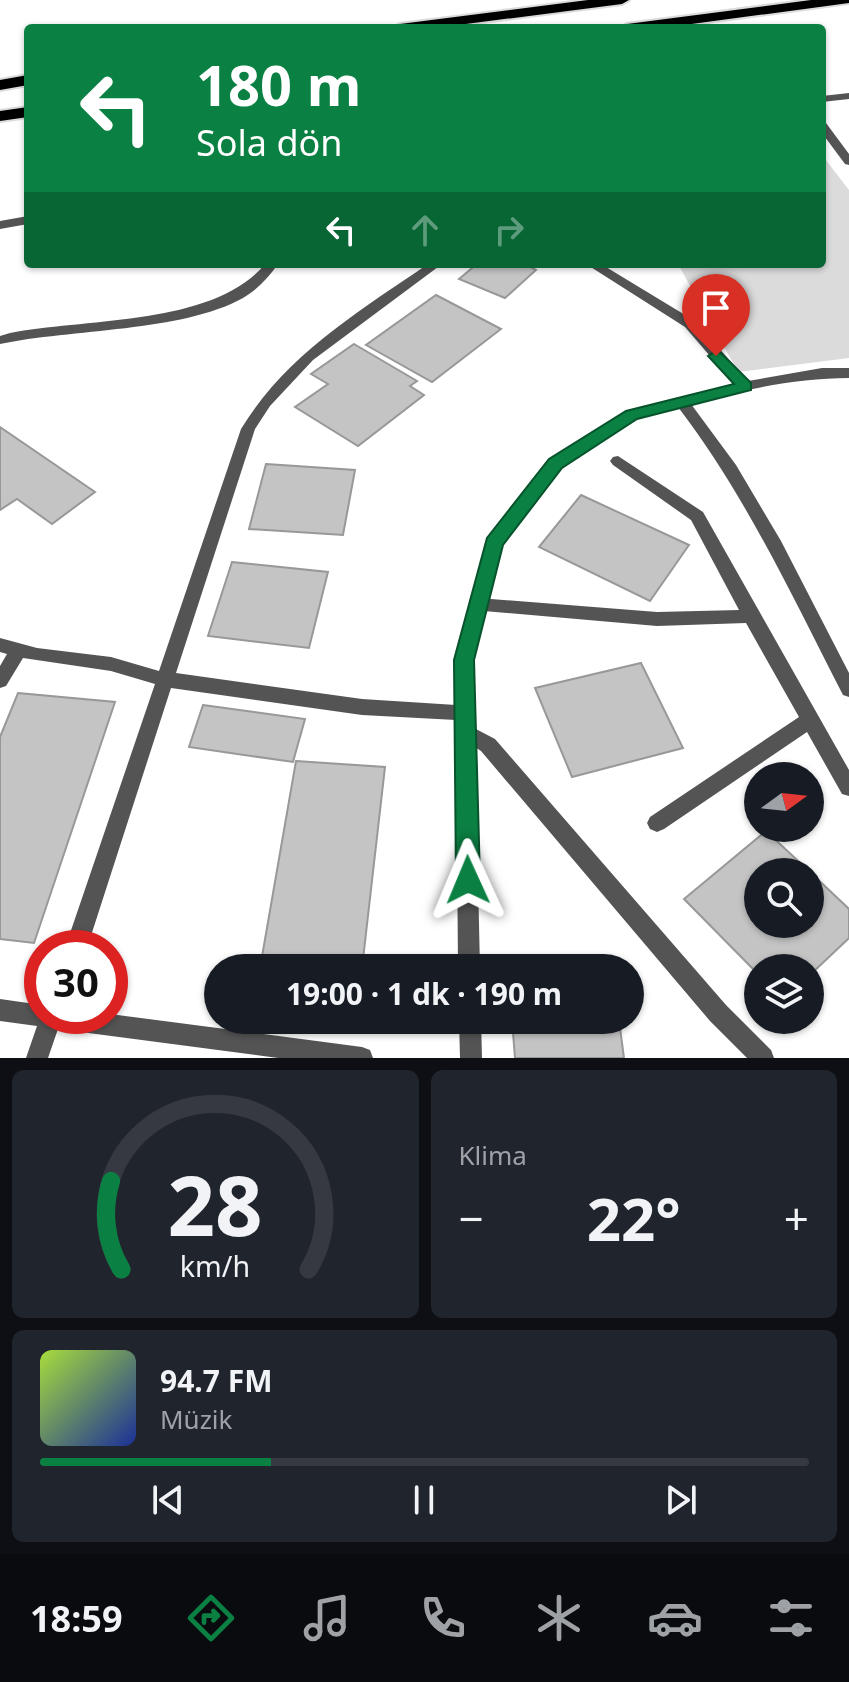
<!DOCTYPE html>
<html lang="tr">
<meta charset="utf-8">
<style>
body{margin:0;font-family:"Noto Sans",sans-serif;background:#20242c;color:#f1f3f6;height:100vh;display:flex;flex-direction:column;font-size:30px;white-space:nowrap}
*{box-sizing:border-box;margin:0}
p{font-size:26px;color:#9ea1a6}
.icon{flex:none;width:44px;height:44px;fill:none;stroke:currentColor;stroke-width:2;stroke-linecap:round;stroke-linejoin:round}
.map{position:relative;height:1058px;overflow:hidden}
.details{display:flex;flex-direction:column;gap:12px;padding:12px;background:#0d0f14;flex:1}
.details>*{flex:none}
.hud{position:absolute;left:24px;top:24px;width:802px;height:244px;border-radius:8px;box-shadow:0 2px 6px #0004;background:#0b8043;color:#fff;overflow:hidden}
.needle{width:52px;rotate:75deg}
.controls{position:absolute;left:744px;top:762px;display:grid;gap:16px}
.controls a{display:grid;place-items:center;width:80px;height:80px;border-radius:50%;background:#171b24;box-shadow:0 2px 6px #0004;font-size:40px}
.speed{position:absolute;left:24px;top:930px;display:flex;gap:16px;font-size:40px;font-weight:700;text-align:center}
.speed>*{display:grid;place-content:center;width:104px;height:104px;border-radius:50%;background:#171b24;box-shadow:0 2px 6px #0004;line-height:1}
.speed .limit{border:12px solid #d22;background:#fff;color:#111}
.pin{position:absolute;display:grid;place-items:center;width:68px;height:68px;color:#fff;margin:-82px -34px;border-radius:50% 50% 50% 0;rotate:-45deg;box-shadow:0 0 8px #0007}
.pin .icon{rotate:45deg}
.me{position:absolute;width:88px;margin:-44px;rotate:359deg;stroke-linejoin:round;filter:drop-shadow(0 0 6px #0008)}
.turn{display:flex;align-items:center;gap:28px;height:168px;padding:0 40px;font-size:36px}
.turn .icon{width:104px;height:104px;stroke-width:2.5}
.turn b{display:block;font-size:56px;line-height:68px}
.lanes{display:flex;align-items:center;height:76px;padding:0 40px;background:#0003;justify-content:center;gap:40px;direction:ltr}
.lanes .off{opacity:.35}
.big{font-size:60px;font-weight:700;line-height:1.1}
.details .card{flex:1;display:flex;flex-direction:column;justify-content:center;gap:12px;min-width:0;padding:0 28px;border-radius:12px;background:#20242c}
.details .dial{align-items:center;gap:0}
.dial svg{height:208px;overflow:visible;fill:none;stroke:#363941;stroke-width:7;stroke-linecap:round;text-anchor:middle}
.dial text{fill:#f1f3f6;stroke:none}
.song{display:flex;align-items:center;gap:24px}
.cover{width:96px;height:96px;border-radius:12px;background:linear-gradient(135deg,hsl(80 70% 55%),hsl(230 70% 35%))}
.played{height:8px;border-radius:4px;background:linear-gradient(90deg,#0b8043 30%,#363941 30%)}
.keys{display:flex;justify-content:space-around;direction:ltr}
.heat{display:flex;justify-content:space-between;align-items:center;font-size:44px;direction:ltr}
.details .tiles{flex:1;display:grid;gap:12px;grid-template-columns:1fr 1fr}
.card:last-child{grid-column:span 2}
.trip{position:absolute;left:204px;top:954px;width:440px;height:80px;border-radius:40px;background:#171b24;box-shadow:0 2px 6px #0004;font-weight:700;line-height:80px;text-align:center}
.dock{display:flex;height:128px;justify-content:space-around;align-items:center;background:#090b0e;color:#9ea1a6}
.dock .icon{width:56px;height:56px}
.dock .current{color:#0b8043}
.dock b{font-size:36px;color:#f1f3f6}
.map>svg:first-child{display:block}
.green{fill:#dbdbdb}
.building{fill:#c4c4c4;stroke:#989898;stroke-width:2}
.lines{fill:none;stroke-linecap:round;stroke-linejoin:round}
.motorway-casing{stroke:#dbdbdb;stroke-width:4}
.service{fill:#545454;fill-rule:evenodd}
.minor{fill:#545454;fill-rule:evenodd}
.motorway{fill:#000;fill-rule:evenodd}
.route{fill:#0b8043;stroke:#07532c;stroke-width:2}
</style>
<div class="map">
<svg width="849" height="1058" viewBox="0 0 849 1058">
<rect width="100%" height="100%" fill="#fff"/>
<path class="green" d="M822 155 849 190V358L738 372 678 264H822Z"/>
<path class="building" d="M477 264H525L536 270 505 298 459 279Z
M436 295 501 329 432 382 366 345Z
M354 344 417 381 410 386 424 395 358 446 295 407 328 384 311 374Z
M0 427 95 492 52 524 17 499 0 510Z
M266 464 355 470 343 535 249 529Z
M581 495 689 545 650 601 539 547Z
M232 562 328 572 309 648 208 636Z
M641 663 683 748 572 777 535 688Z
M18 693 115 702 34 943 0 939V737Z
M203 705 305 719 293 762 189 747Z
M296 761 385 767 362 968H260Z
M766 831 810 872H758V924H810V872L849 909V938L810 975V968H758V974L684 899Z
M512 1020H619L624 1058H515Z"/>
<g class="lines">
<g class="motorway-casing">
<path id="motorway" d="M588 0H629L622 4 435 28H393L400 24Z
M811 0H849V3L662 28H620L627 24Z
M28 75V85L0 90V80Z
M28 107V117L0 121V111Z"/>
</g>
<path class="service" d="M618 456 703 512 849 770V796L842 794 807 732 664 829 657 832 650 829 647 823 650 817 799 717 746 623 657 626 472 610 470 605 472 600 478 598 657 612 739 610 691 520 613 465 610 461 613 457Z"/>
<path class="minor" d="M849 93V99L822 102V96Z
M822 122 826 123 849 154V165L845 164 822 133Z
M28 216V224L0 229V221Z
M265 264H278C268 278 258 289 243 298 182 332 71 329 0 344V336L10 333C86 318 214 326 265 264Z
M428 264H442L313 360 270 406 255 429 176 673 362 699 456 705 455 660 486 543 550 460 627 411 734 384 685 327 586 264H601L695 321 748 381 822 368H849V378C796 378 742 390 691 404L736 465 781 541 849 673V697L843 695C792 596 746 496 678 407L637 419 560 468 502 545 473 660 474 728 495 739 726 1005 771 1050 774 1058H747L710 1021 481 751 475 747 480 968H458L456 720 362 715 171 688 87 948H65L155 684 111 671 23 658 6 686 0 688V666L7 654 0 652V638L37 648 111 657 159 671 241 429C286 355 358 312 428 264Z
M0 999 42 1005V1016H110V1014L362 1047 370 1050 373 1058H278L58 1029 48 1058H26L37 1026 0 1021Z
M459 1020H481L482 1058H460Z"/>
<use href="#motorway" class="motorway"/>
</g>
<path class="route" d="M716 351 721 353 751 383V390L637 419 562 468 503 545 474 660 480 880 476 887 468 890 460 887 456 880 454 660 487 538 549 459 626 411 734 384 708 356Z"/>
</svg>
<div class="controls">
<a><svg class="needle" viewBox="-14 -14 28 28"><path d="M0-13l5 13h-10z" fill="#e53935"/><path d="M0 13l5-13h-10z" fill="#9ea1a6"/></svg></a>
<a><svg class="icon" aria-label="search" viewBox="0 0 24 24"><circle cx="10" cy="10" r="6"/><path d="M15 15l6 6"/></svg></a>
<a><svg class="icon" aria-label="layers" viewBox="0 0 24 24"><path d="M12 4l9 5-9 5-9-5zM3 14l9 5 9-5"/></svg></a>
</div>
<div class="speed"><div class="limit">30</div></div>
<div class="pin" style="left:716px;top:356px;background:#d93025"><svg class="icon" aria-label="arrive" viewBox="0 0 24 24"><path d="M6 21V4h12l-3 4 3 4H6"/></svg></div>
<svg class="me" style="left:468px;top:880px" viewBox="-20 -20 40 40"><path d="M0-17L14 15 0 8-14 15z" fill="#0b8043" stroke="#fff" stroke-width="4"/></svg>
<div class="trip">19:00 · 1 dk · 190 m</div>
<div class="hud">
<div class="turn"><svg class="icon" aria-label="left" viewBox="0 0 24 24"><path d="M17 20v-9H6M10 6l-5 5 5 5"/></svg><div><b>180 m</b>Sola dön</div></div>
<div class="lanes"><svg class="icon" aria-label="left" viewBox="0 0 24 24"><path d="M17 20v-9H6M10 6l-5 5 5 5"/></svg><svg class="icon off" aria-label="ahead" viewBox="0 0 24 24"><path d="M12 20V5M6 11l6-6 6 6"/></svg><svg class="icon off" aria-label="right" viewBox="0 0 24 24"><path d="M7 20v-9h11M14 6l5 5-5 5"/></svg></div>
</div>
</div>
<section class="details">
<div class="tiles">
<div class="card dial"><svg viewBox="0 0 100 80">
<path d="M14 69A42 42 0 1 1 86 69"/>
<path d="M14 69A42 42 0 0 1 10 35" stroke="#0b8043"/>
<text x="50" y="56" font-size="32" font-weight="700">28</text>
<text x="50" y="72" font-size="11">km/h</text>
</svg></div>
<div class="card"><p>Klima</p>
<div class="heat"><a>−</a><b class="big">22°</b><a>+</a></div>
</div>
<div class="card">
<div class="song"><i class="cover"></i><div><b>94.7 FM</b><p>Müzik</p></div></div>
<div class="played"></div>
<div class="keys"><svg class="icon" aria-label="previous" viewBox="0 0 24 24"><path d="M18 5L8 12l10 7zM5 5v14"/></svg><svg class="icon" aria-label="pause" viewBox="0 0 24 24"><path d="M8 5v14M16 5v14"/></svg><svg class="icon" aria-label="next" viewBox="0 0 24 24"><path d="M6 5l10 7-10 7zM19 5v14"/></svg></div>
</div>
</div>
</section>
<nav class="dock">
<b>18:59</b>
<svg class="icon current" aria-label="directions" viewBox="0 0 24 24"><path d="M12 3l9 9-9 9-9-9zM9 14v-3h6M13 9l2 2-2 2"/></svg>
<svg class="icon" aria-label="music" viewBox="0 0 24 24"><path d="M9 18V5l10-2v13"/><circle cx="6" cy="18" r="3"/><circle cx="16" cy="16" r="3"/></svg>
<svg class="icon" aria-label="phone" viewBox="0 0 24 24"><path d="M5 4h4l2 5-3 2q2 4 5 5l2-3 5 2v4C11 20 4 13 5 4z"/></svg>
<svg class="icon" aria-label="climate" viewBox="0 0 24 24"><path d="M12 3v18M4 7l16 10M4 17L20 7"/></svg>
<svg class="icon" aria-label="car" viewBox="0 0 24 24"><path d="M5 17H2v-5l4-1 3-4h7l3 4 3 1v5h-3M9 17h6M6 11h13"/><circle cx="7" cy="17" r="2"/><circle cx="17" cy="17" r="2"/></svg>
<svg class="icon" aria-label="filters" viewBox="0 0 24 24"><path d="M4 7h16M4 17h16"/><circle cx="9" cy="7" r="2"/><circle cx="15" cy="17" r="2"/></svg>
</nav>
